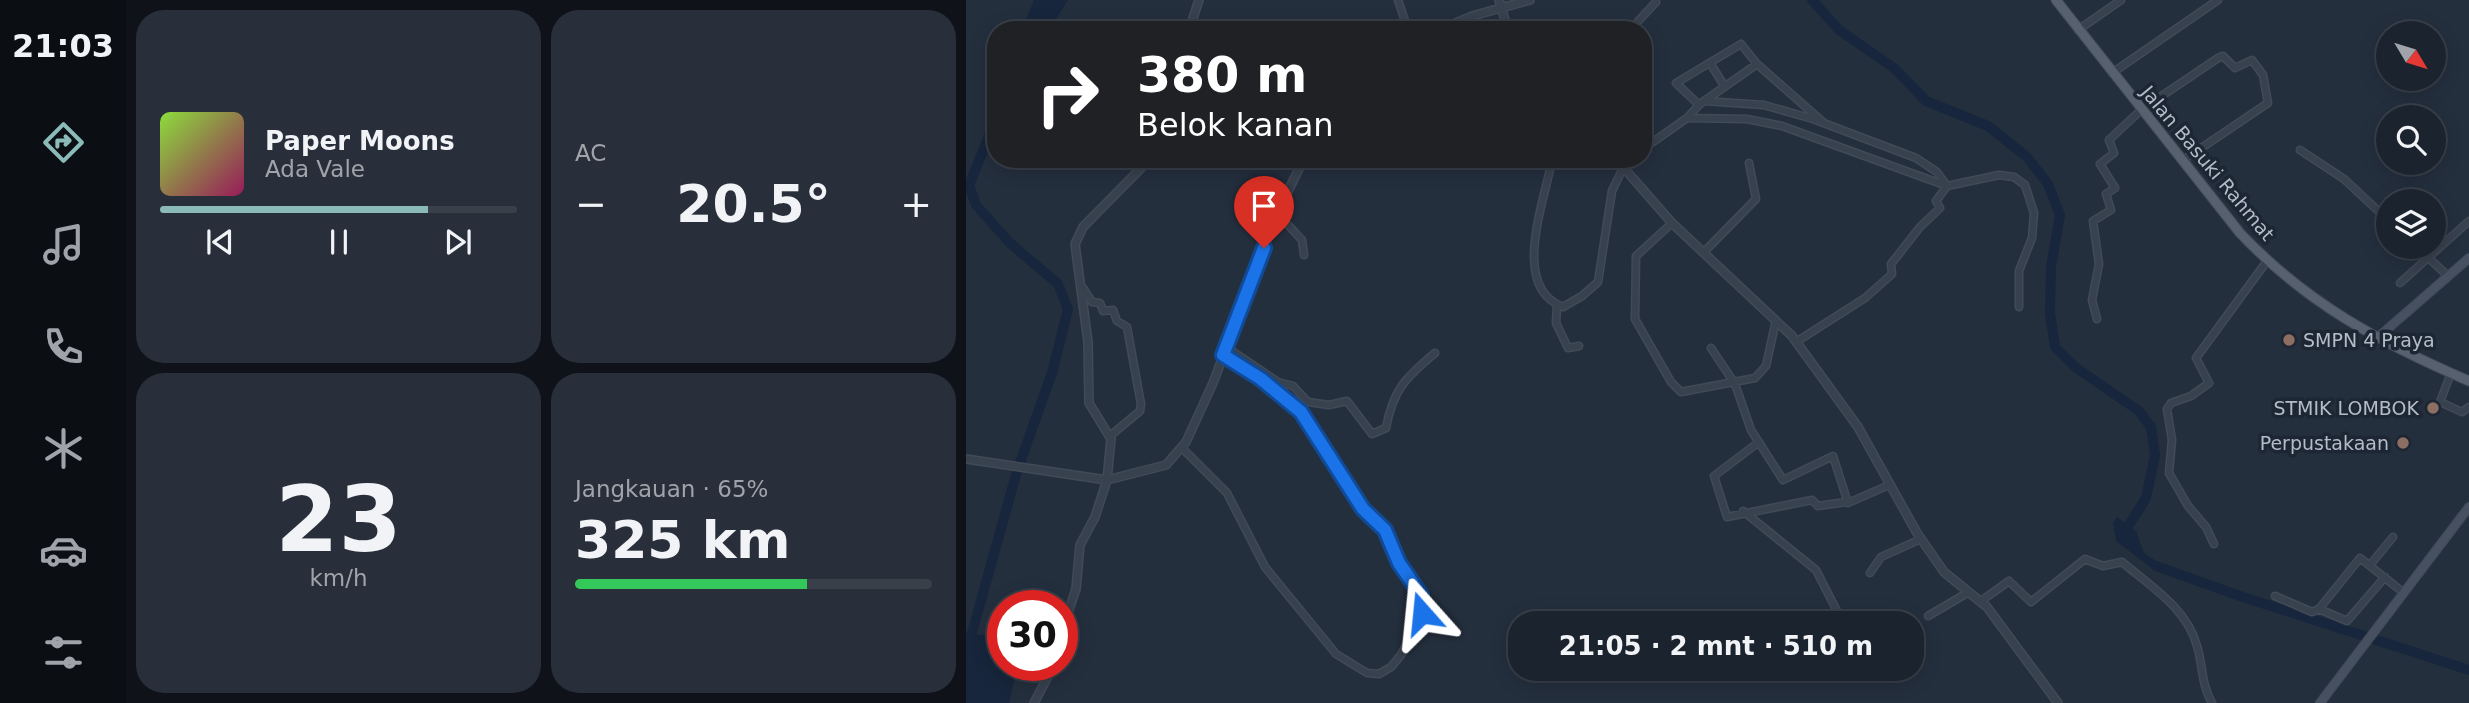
<!DOCTYPE html>
<html lang="id">
<meta charset="utf-8">
<style>
body{margin:0;font-family:"DejaVu Sans",sans-serif;background:#282f3a;color:#f1f3f6;height:100vh;display:flex;flex-direction:column;font-size:26px;white-space:nowrap}
*{box-sizing:border-box;margin:0}
p{font-size:23px;color:#a0a4aa}
.icon{flex:none;width:38px;height:38px;fill:none;stroke:currentColor;stroke-width:2;stroke-linecap:round;stroke-linejoin:round}
.map{position:relative;flex:1;overflow:hidden}
.side{display:flex;flex-direction:column;gap:10px;padding:10px;background:#0f1319;width:840px}
.side>*{flex:none}
.top-card{position:absolute;left:21px;top:21px;width:665px;height:147px;border-radius:28px;box-shadow:0 4px 18px #0003,0 0 0 2px #39404a;background:#202124;color:#fff;overflow:hidden}
.needle{width:46px;rotate:128deg}
.tools{position:absolute;left:1410px;top:21px;display:grid;gap:14px}
.tools a{display:grid;place-items:center;width:70px;height:70px;border-radius:50%;background:#1b232e;box-shadow:0 4px 18px #0003,0 0 0 2px #39404a;font-size:35px}
.speed{position:absolute;left:21px;top:590px;display:flex;gap:14px;font-size:35px;font-weight:700;text-align:center}
.speed>*{display:grid;place-content:center;width:91px;height:91px;border-radius:50%;background:#1b232e;box-shadow:0 4px 18px #0003,0 0 0 2px #39404a;line-height:1}
.speed .limit{border:10px solid #d22;background:#fff;color:#111}
.pin{position:absolute;display:grid;place-items:center;width:60px;height:60px;color:#fff;margin:-72px -30px;border-radius:50% 50% 50% 0;rotate:-45deg;box-shadow:0 0 7px #0007}
.pin .icon{rotate:45deg}
.me{position:absolute;width:77px;margin:-38px;rotate:342deg;stroke-linejoin:round;filter:drop-shadow(0 0 5px #0008)}
.turn{display:flex;align-items:center;gap:24px;height:147px;padding:0 35px;font-size:32px}
.turn .icon{width:91px;height:91px;stroke-width:2.5}
.turn b{display:block;font-size:49px;line-height:60px}
.big{font-size:52px;font-weight:600;line-height:1.1}
.side .tile{flex:1;display:flex;flex-direction:column;justify-content:center;gap:10px;min-width:0;padding:0 24px;border-radius:28px;background:#282f3a}
.side .dial{align-items:center;gap:0}
.dial b{font-size:91px;line-height:1}
.song{display:flex;align-items:center;gap:21px}
.cover{width:84px;height:84px;border-radius:10px;background:linear-gradient(135deg,hsl(90 70% 55%),hsl(330 70% 35%))}
.played{height:7px;border-radius:4px;background:linear-gradient(90deg,#8bbbb9 75%,#39404a 75%)}
.keys{display:flex;justify-content:space-around;direction:ltr}
.heat{display:flex;justify-content:space-between;align-items:center;font-size:38px;direction:ltr}
.charge{height:10px;border-radius:5px;background:linear-gradient(90deg,#34c759 65%,#39404a 0)}
.side .tiles{flex:1;display:grid;gap:10px;grid-template-columns:repeat(2,1fr)}
.trip{position:absolute;left:542px;top:611px;width:416px;height:70px;border-radius:28px;background:#1b232e;box-shadow:0 4px 18px #0003,0 0 0 2px #39404a;font-weight:600;line-height:70px;text-align:center}
main{display:flex;flex:1;min-height:0}
.menu{display:flex;flex-direction:column;width:126px;justify-content:space-around;align-items:center;background:#0b0e12;color:#a0a4aa}
.menu .icon{width:49px;height:49px}
.menu .active{color:#8bbbb9}
.menu b{font-size:32px;color:#f1f3f6}
.map>svg:first-child{display:block}
.water{fill:#17263c}
.lines{fill:none;stroke-linecap:round;stroke-linejoin:round}
.river{stroke:#17263c;stroke-width:10}
.minor-casing{stroke:#414a57;stroke-width:9}
.tertiary-casing{stroke:#414a57;stroke-width:10}
.secondary-casing{stroke:#414a57;stroke-width:10}
.primary-casing{stroke:#414a57;stroke-width:11}
.minor{stroke:#38414e;stroke-width:6}
.tertiary{stroke:#38414e;stroke-width:7}
.secondary{stroke:#465061;stroke-width:8}
.primary{stroke:#56606e;stroke-width:9}
.route-casing{stroke:#114b97;stroke-width:18}
.route{stroke:#1a73e8;stroke-width:12}
.education-dot{fill:#8d6e63;stroke:#1d2633;stroke-width:2.5}
.labels{text-anchor:middle;stroke-width:7;stroke-linejoin:round;paint-order:stroke}
.street-label{font-size:19px;fill:#b4bcc9;stroke:#1d2633}
.poi-label{font-size:19px;fill:#b4bcc9;stroke:#1d2633;text-anchor:end}
</style>
<main>
<nav class="menu">
<b>21:03</b>
<svg class="icon active" aria-label="directions" viewBox="0 0 24 24"><path d="M12 3l9 9-9 9-9-9zM9 14v-3h6M13 9l2 2-2 2"/></svg>
<svg class="icon" aria-label="music" viewBox="0 0 24 24"><path d="M9 18V5l10-2v13"/><circle cx="6" cy="18" r="3"/><circle cx="16" cy="16" r="3"/></svg>
<svg class="icon" aria-label="phone" viewBox="0 0 24 24"><path d="M5 4h4l2 5-3 2q2 4 5 5l2-3 5 2v4C11 20 4 13 5 4z"/></svg>
<svg class="icon" aria-label="climate" viewBox="0 0 24 24"><path d="M12 3v18M4 7l16 10M4 17L20 7"/></svg>
<svg class="icon" aria-label="car" viewBox="0 0 24 24"><path d="M5 17H2v-5l4-1 3-4h7l3 4 3 1v5h-3M9 17h6M6 11h13"/><circle cx="7" cy="17" r="2"/><circle cx="17" cy="17" r="2"/></svg>
<svg class="icon" aria-label="filters" viewBox="0 0 24 24"><path d="M4 7h16M4 17h16"/><circle cx="9" cy="7" r="2"/><circle cx="15" cy="17" r="2"/></svg>
</nav>
<section class="side">
<div class="tiles">
<div class="tile">
<div class="song"><i class="cover"></i><div><b>Paper Moons</b><p>Ada Vale</p></div></div>
<div class="played"></div>
<div class="keys"><svg class="icon" aria-label="previous" viewBox="0 0 24 24"><path d="M18 5L8 12l10 7zM5 5v14"/></svg><svg class="icon" aria-label="pause" viewBox="0 0 24 24"><path d="M8 5v14M16 5v14"/></svg><svg class="icon" aria-label="next" viewBox="0 0 24 24"><path d="M6 5l10 7-10 7zM19 5v14"/></svg></div>
</div>
<div class="tile"><p>AC</p>
<div class="heat"><a>−</a><b class="big">20.5°</b><a>+</a></div>
</div>
<div class="tile dial"><b>23</b><p>km/h</p></div>
<div class="tile"><p>Jangkauan · 65%</p><b class="big">325 km</b><div class="charge"></div></div>
</div>
</section>
<div class="map">
<svg width="1503" height="703" viewBox="0 0 1503 703">
<rect width="100%" height="100%" fill="#242f3e"/>
<path class="water" d="M68 0H102L83 30H56Z
M1151 517 1170 531 1178 553 1193 563 1187 569 1150 541 1147 523Z
M0 633 37 637V665H50L51 668 43 703H0Z"/>
<g class="lines">
<path class="river" d="M846 0 873 30 928 68 960 101 1022 126 1061 157 1082 184 1094 215 1085 267 1084 313 1089 347 1109 367 1173 411 1185 427 1189 455 1180 498 1163 525
M1190 566 1274 596 1503 670
M6 633 51 471 86 373 102 309 92 284 44 243 10 205 3 185 30 119"/>
<g class="minor-casing">
<path id="minor" d="M432 0 442 30
M664 30 690 2
M1112 30 1155 0
M744 63 759 87
M791 64 858 123
M1146 73 1252 0
M738 101 798 105 847 119 950 158 971 172 981 186 970 201 974 208 954 227 925 264 926 274 899 298 830 342
M721 118 734 104 791 64 775 44 710 83 733 105
M677 149 721 118 781 119 816 126 981 186 1033 175 1048 177 1059 185 1068 213 1066 238 1053 271V307
M1334 150 1378 179 1423 221
M586 159C580 198 543 287 597 307L616 296 632 282 646 191 657 168 666 159
M311 213 336 240 338 255
M706 223 670 256 669 319 705 382 715 392 789 378 800 366 810 320
M1451 247 1482 276
M739 251 790 199 783 163
M1434 283 1503 221
M117 288 126 302 134 303 137 311 147 310 151 321 161 327 175 404 174 411 144 436
M591 305 590 323 602 348 613 346
M1131 319 1126 300 1133 264 1127 221 1145 210 1140 194 1149 188 1134 164 1148 153 1143 140 1175 110 1252 58 1257 56 1269 68 1286 60 1297 75 1302 103 1216 161
M260 347 312 382 327 386 342 402 363 405 381 401 406 434 420 428C427 390 439 378 469 353
M745 348 769 384 785 430 817 480 867 456 882 503 923 485
M1485 373 1474 402 1496 412 1503 407
M793 442 748 476 761 517 846 500 852 506 880 502
M216 448 261 493 299 567 370 654 401 673 413 674 425 667 435 655 457 610V600L452 589 433 563 419 530 397 509 335 412 295 379 257 356
M777 511 850 570 874 617 890 614 899 623
M1248 544 1240 527 1222 506 1203 473 1206 440 1201 409 1205 403 1225 396 1243 383 1230 358 1301 261
M1404 565 1427 537
M904 573 915 557 955 539
M1309 596 1346 612 1353 609 1381 621 1419 577
M1015 601 1043 581 1065 602 1119 559 1137 566 1156 562C1184 586 1221 608 1231 646 1237 665 1235 684 1246 703
M1353 609 1394 558 1438 593
M962 616 1003 592"/>
</g>
<g class="tertiary-casing">
<path id="tertiary" d="M533 0 542 30
M223 30 233 0
M473 30 506 16 564 0
M650 159 706 223 826 336 892 427 951 533 978 572 1021 607 1092 703
M0 459 141 480 145 439 123 403 122 342 109 244 117 227 184 159
M96 631 110 589 114 545 129 517 141 480 200 465 220 442 247 383 311 213 338 159
M68 703 88 665"/>
</g>
<g class="secondary-casing">
<path id="secondary" d="M1410 339 1503 258
M1354 703 1503 507"/>
</g>
<g class="primary-casing">
<path id="primary" d="M1090 0 1274 233C1341 304 1415 343 1503 381"/>
</g>
<use href="#minor" class="minor"/>
<use href="#tertiary" class="tertiary"/>
<use href="#secondary" class="secondary"/>
<use href="#primary" class="primary"/>
</g>
<g class="lines">
<g class="route-casing">
<path id="route" d="M298 248 257 355 295 379 335 412 397 509 419 530 433 563 455 595 456 613"/>
</g>
<use href="#route" class="route"/>
</g>
<g class="education-dot">
<circle cx="1323" cy="340" r="7"/>
<circle cx="1467" cy="408" r="7"/>
<circle cx="1437" cy="443" r="7"/>
</g>
<g class="labels">
<g class="street-label">
<text transform="translate(1242 163) rotate(50)" y="7">Jalan Basuki Rahmat</text>
</g>
<g class="poi-label">
<text x="1337" y="347" text-anchor="start">SMPN 4 Praya</text>
<text x="1453" y="415">STMIK LOMBOK</text>
<text x="1423" y="450">Perpustakaan</text>
</g>
</g>
</svg>
<div class="tools">
<a><svg class="needle" viewBox="-14 -14 28 28"><path d="M0-13l5 13h-10z" fill="#e53935"/><path d="M0 13l5-13h-10z" fill="#a0a4aa"/></svg></a>
<a><svg class="icon" aria-label="search" viewBox="0 0 24 24"><circle cx="10" cy="10" r="6"/><path d="M15 15l6 6"/></svg></a>
<a><svg class="icon" aria-label="layers" viewBox="0 0 24 24"><path d="M12 4l9 5-9 5-9-5zM3 14l9 5 9-5"/></svg></a>
</div>
<div class="speed"><div class="limit">30</div></div>
<div class="pin" style="left:298px;top:248px;background:#d93025"><svg class="icon" aria-label="arrive" viewBox="0 0 24 24"><path d="M6 21V4h12l-3 4 3 4H6"/></svg></div>
<svg class="me" style="left:456px;top:613px" viewBox="-20 -20 40 40"><path d="M0-17L14 15 0 8-14 15z" fill="#1a73e8" stroke="#fff" stroke-width="4"/></svg>
<div class="trip">21:05 · 2 mnt · 510 m</div>
<div class="top-card">
<div class="turn"><svg class="icon" aria-label="right" viewBox="0 0 24 24"><path d="M7 20v-9h11M14 6l5 5-5 5"/></svg><div><b>380 m</b>Belok kanan</div></div>
</div>
</div>
</main>
